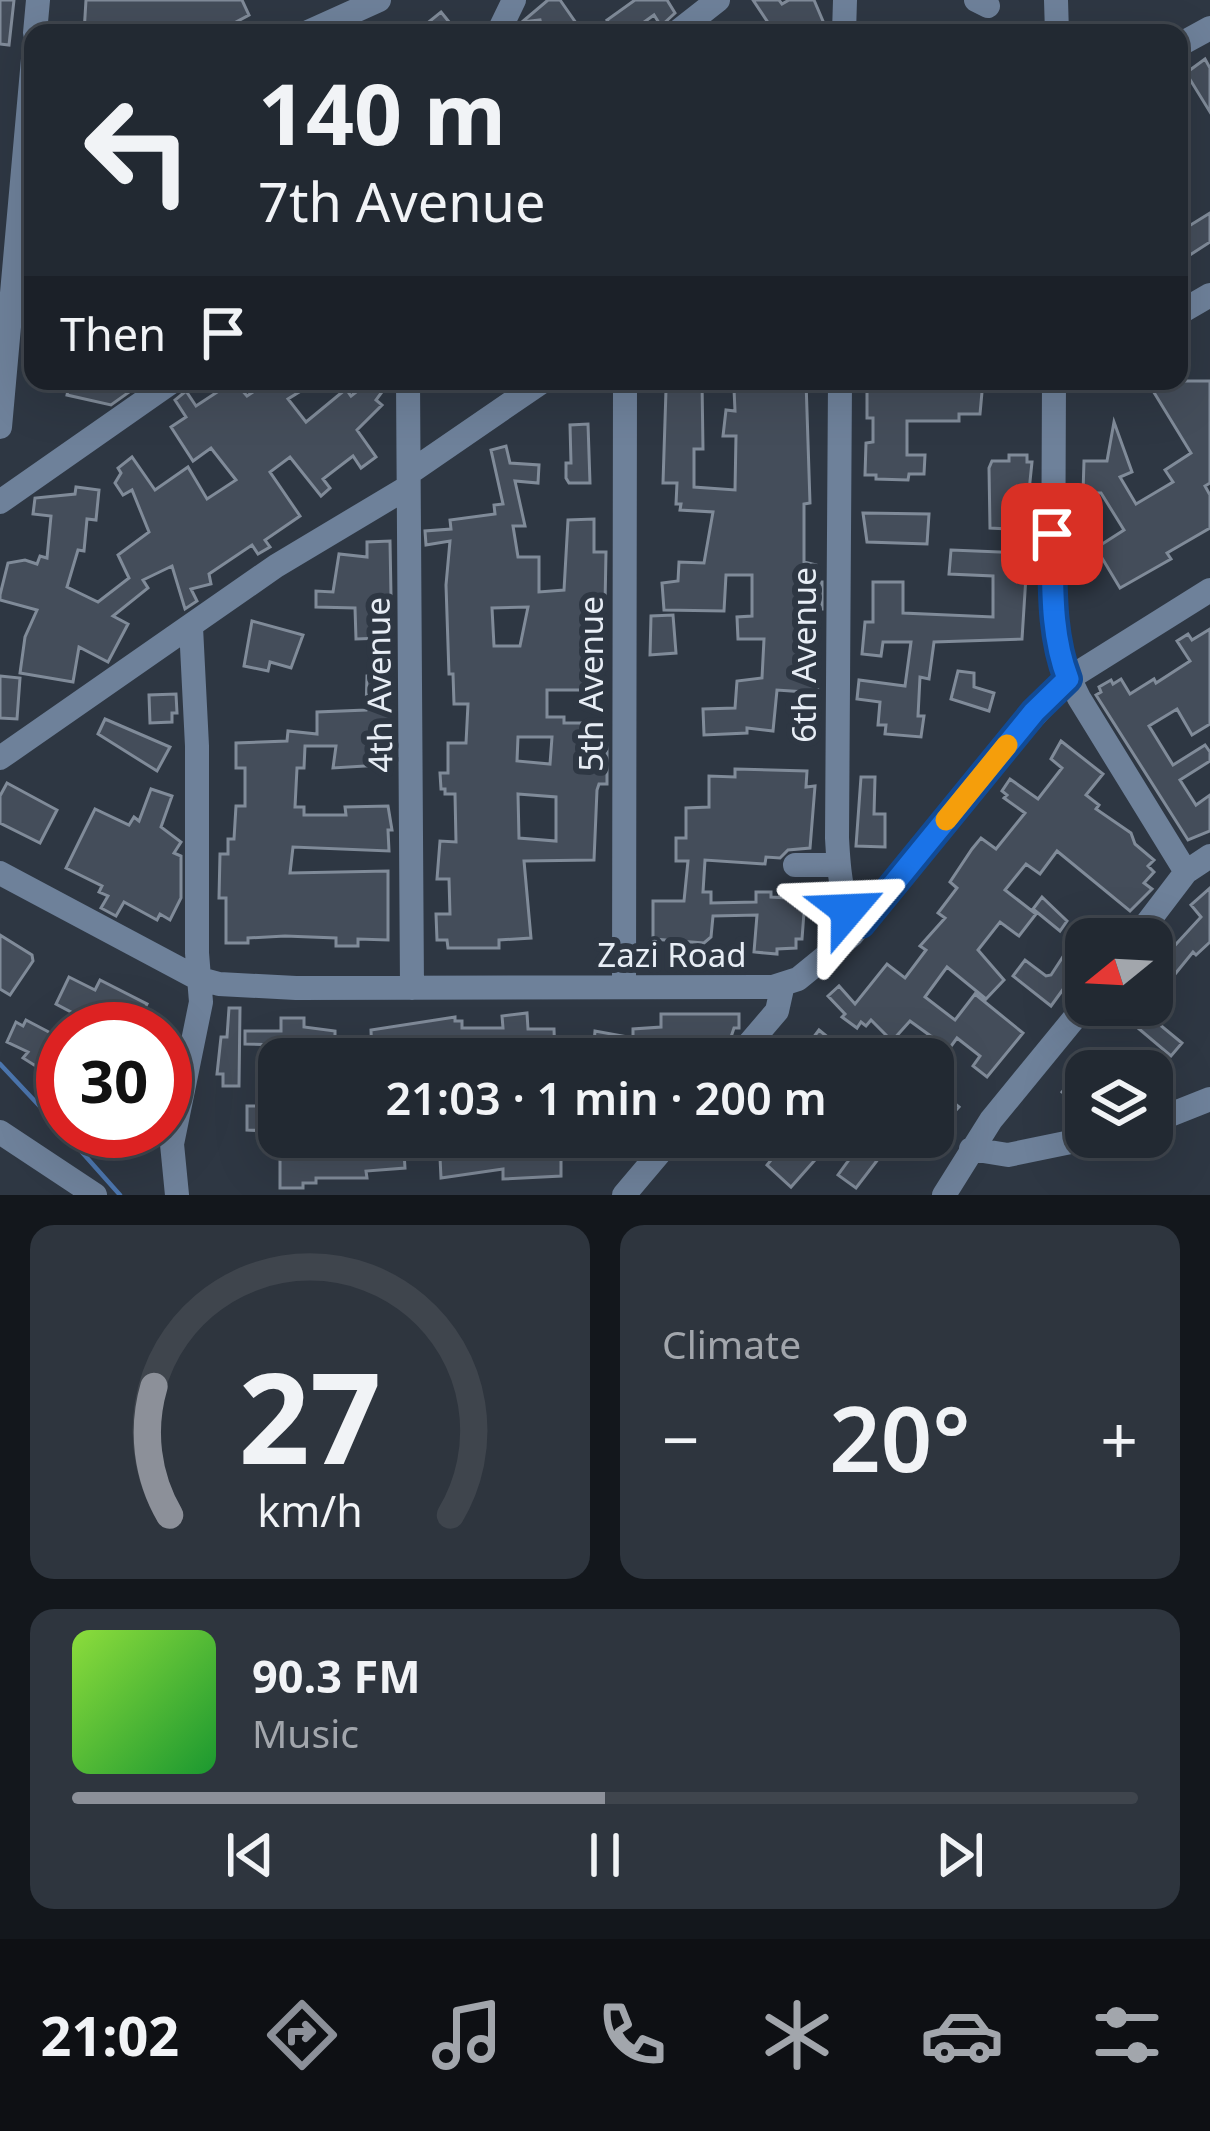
<!DOCTYPE html>
<meta charset="utf-8">
<style>
body{margin:0;font-family:"Noto Sans",sans-serif;background:#2e353e;color:#f1f3f6;height:100vh;display:flex;flex-direction:column;font-size:45px;white-space:nowrap}
*{box-sizing:border-box;margin:0}
p{font-size:39px;color:#a2a6ac}
.icon{flex:none;width:66px;height:66px;fill:none;stroke:currentColor;stroke-width:2;stroke-linecap:round;stroke-linejoin:round}
.map{position:relative;height:1195px;overflow:hidden}
.details{display:flex;flex-direction:column;gap:30px;padding:30px;background:#13171c;flex:1}
.details>*{flex:none}
.hud{position:absolute;left:24px;top:24px;width:1164px;height:366px;border-radius:24px;box-shadow:0 12px 48px #0002,0 0 0 3px #3f454d;background:#222932;color:#f1f3f6;overflow:hidden}
.needle{width:78px;rotate:252deg}
.tools{position:absolute;left:1065px;top:918px;display:grid;gap:24px}
.tools a{display:grid;place-items:center;width:108px;height:108px;border-radius:24px;background:#222932;box-shadow:0 12px 48px #0002,0 0 0 3px #3f454d;font-size:60px}
.speed{position:absolute;left:36px;top:1002px;display:flex;gap:24px;font-size:60px;font-weight:700;text-align:center}
.speed>*{display:grid;place-content:center;width:156px;height:156px;border-radius:50%;background:#222932;box-shadow:0 12px 48px #0002,0 0 0 3px #3f454d;line-height:1}
.speed .limit{border:18px solid #d22;background:#fff;color:#111}
.pin{position:absolute;display:grid;place-items:center;width:102px;height:102px;color:#fff;margin:-51px;border-radius:24px;box-shadow:0 6px 18px #0006}
.me{position:absolute;width:132px;margin:-66px;rotate:64deg;stroke-linejoin:round;filter:drop-shadow(0 0 9px #0008)}
.turn{display:flex;align-items:center;gap:42px;height:252px;padding:0 36px;font-size:54px}
.turn .icon{width:156px;height:156px;stroke-width:2.5}
.turn b{display:block;font-size:84px;line-height:102px}
.then{display:flex;align-items:center;height:114px;padding:0 36px;background:#0003;gap:24px;font-size:45px}
.big{font-size:90px;font-weight:600;line-height:1.1}
.details .widget{flex:1;display:flex;flex-direction:column;justify-content:center;gap:18px;min-width:0;padding:0 42px;border-radius:24px;background:#2e353e}
.details .dial{align-items:center;gap:0}
.dial svg{height:312px;overflow:visible;fill:none;stroke:#3f454d;stroke-width:7;stroke-linecap:round;text-anchor:middle}
.dial text{fill:#f1f3f6;stroke:none}
.song{display:flex;align-items:center;gap:36px}
.cover{width:144px;height:144px;border-radius:18px;background:linear-gradient(135deg,hsl(90 70% 55%),hsl(130 70% 35%))}
.played{height:12px;border-radius:6px;background:linear-gradient(90deg,#8c9099 50%,#3f454d 50%)}
.keys{display:flex;justify-content:space-around;direction:ltr}
.heat{display:flex;justify-content:space-between;align-items:center;font-size:66px;direction:ltr}
.details .tiles{flex:1;display:grid;gap:30px;grid-template-columns:1fr 1fr}
.widget:last-child{grid-column:span 2}
.trip{position:absolute;left:258px;top:1038px;width:696px;height:120px;border-radius:24px;background:#222932;box-shadow:0 12px 48px #0002,0 0 0 3px #3f454d;font-weight:600;line-height:120px;text-align:center}
.tabs{display:flex;height:192px;justify-content:space-around;align-items:center;background:#0e1014;color:#a2a6ac}
.tabs .icon{width:84px;height:84px}
.tabs .selected{color:#8c9099}
.tabs b{font-size:54px;color:#f1f3f6}
.map>svg:first-child{display:block}
.lines{fill:none;stroke-linecap:round;stroke-linejoin:round}
.stream{stroke:#4c76ae;stroke-width:4.5}
.building{fill:#444d5a;stroke:#808b99;stroke-width:3;fill-rule:evenodd}
.minor{stroke:#6e819a;stroke-width:24}
.route-casing{stroke:#114b97;stroke-width:30}
.route{stroke:#1a73e8;stroke-width:21}
.slow{stroke:#f59e0b;stroke-width:21}
.labels{text-anchor:middle;stroke-width:12;stroke-linejoin:round;paint-order:stroke}
.street-label{font-size:33px;fill:#e7edf5;stroke:#2e3743}
</style>
<div class="map">
<svg width="1210" height="1195" viewBox="0 0 1210 1195">
<rect width="100%" height="100%" fill="#2e3743"/>
<g class="lines">
<path class="stream" d="M0 1064 63 1131
M64 1132 120 1195"/>
</g>
<path class="building" d="M0 0H14L9 45 0 44Z
M86 0H242L249 15 223 29 226 33H84Z
M548 0H560L583 33H543L540 20 522 22Z
M635 0H667L675 13 661 26 654 15 629 33H616L607 20Z
M753 0H779L782 4 789 0H814L828 33H775Z
M441 12 458 33H415Z
M1205 59 1210 68V112L1186 73Z
M1179 211 1189 226 1210 213V242L1179 262Z
M70 381H99L98 387 132 390 111 405 67 395Z
M234 381 247 396 269 381H317L288 399 306 422 346 389 351 396 370 381H390L376 400 382 405 357 430 376 457 361 468 353 456 323 479 330 488 321 496 290 457 270 472 300 516 265 540 270 547 258 554 252 545 209 574 211 584 191 589 197 601 185 609 172 566 143 580 148 588 113 616 128 624 108 662 79 647 73 682 20 673 25 637 37 610 0 600V595L8 563 25 560 37 564 40 556 47 558 51 516 33 514 35 498 75 494 76 487 99 490 96 520 87 519 84 551 78 550 67 587 98 602 129 578 118 555 149 532 132 490 123 495 115 483 121 473 118 468 132 457 155 490 188 467 207 499 236 480 211 448 193 461 171 427 186 417 175 400 186 391 196 406Z
M682 381H702L703 449H694V487L735 490 736 436H723L726 410 735 411 734 389 755 388 756 381H806L810 503 804 504V562L816 565 817 582H822V609H814L812 641 811 681H818L817 700 804 699 805 692 777 690 773 731 747 728V733L704 735 703 709 735 708 737 681 762 678 764 639H738L737 617 752 616V575H726L724 611 664 610 662 583 678 581 679 562 704 563 713 512 680 510 681 504H676L677 483H663L666 390H682Z
M872 381H983L980 414H959V421H907V455H925L924 474H909L908 480 876 479V475H865L866 443 873 442V418H867V388H872Z
M1147 381H1210V483L1205 486 1210 495V528L1167 553 1171 559 1120 588 1096 548 1124 530 1101 493H1083L1084 461H1107L1114 422 1132 472 1120 477 1136 504 1173 482 1165 470 1191 453Z
M588 424 590 483H569L566 478V463H571L570 425Z
M506 446 510 463 539 465 538 483 515 481 525 526H513L518 557H539V592L564 590 568 520 594 519V552H606L605 605H591L595 690H547V717H564V723H594V745L607 744V784H599L597 790 594 860 524 861 531 938 499 940V948H448L447 940H437L436 914H450L449 879H437L440 841 456 842 455 794H445V789H441L440 773H448V743H466L468 704H454L453 674H449L446 585 450 541 426 545 425 531 451 529 450 520 495 514 494 505 503 504 491 450ZM528 607 520 646H494L492 608ZM518 737H552L550 764 517 761ZM518 794 556 797V841L519 838Z
M1009 455H1027V462H1032L1025 530 990 528 989 468 992 461H1009Z
M863 513 929 514 927 544 867 542Z
M390 541 391 596H383V638L356 639 355 608 316 607V591L333 592 339 554 367 557V542Z
M951 550 1025 553 1031 575 1026 576 1022 639 934 642 929 679 920 677 918 716H924L921 737 885 734 886 725H878L880 702 857 699 859 680 905 686 911 642H883L881 656 862 654 865 622H873V582H903V613L993 617V576L949 574Z
M673 615 676 653 650 655 651 616Z
M252 621 303 635 291 668 270 662 268 671 244 666Z
M1210 629V724L1192 735 1177 709 1149 726 1173 765 1205 745 1210 752V761L1180 780 1196 805 1210 795V831L1188 840 1096 695 1101 692 1099 687 1111 680 1113 684 1121 679 1130 694 1154 679 1156 683 1190 661 1177 641 1188 634 1192 640Z
M958 671 974 673V687L994 693 989 711 951 699Z
M0 676 20 678 17 719 0 718Z
M367 676 382 677 381 710H390V735H380L381 765 333 768 336 746H305L304 768H297L295 807H304V815H346L345 807 388 806 392 830H388L389 851 293 847 290 873 388 871V940L358 939V946H336V938L285 936 248 938V943H226V898H219L220 854H228V839H234L236 806H245V768H236V743L287 741 288 731 317 734V712L366 710Z
M176 694 177 713H172V722L150 723 149 695Z
M105 719 170 747 157 771 98 734Z
M1061 741 1103 774 1086 795 1099 805 1096 809 1131 833 1135 844 1154 860 1148 866 1154 872 1144 883 1152 889 1130 911 1057 851 1040 874 1026 864 1005 890 1036 914 1019 936 1000 922 978 950 1004 980 986 999 947 967 925 997 955 1020 975 994 1023 1033 987 1077 973 1066 980 1056 957 1038 943 1057 955 1069 935 1088 959 1107 943 1124 933 1114V1059H908L932 1037 910 1021 892 1041 871 1020 866 1026 861 1022 857 1028 842 1017 845 1014 828 996 839 986 855 1004 887 964 905 978 926 950 920 946 945 918 938 913 957 888 950 882 972 849 981 838 996 849 1025 813 1004 798 1007 795 1002 791 1010 779 1038 799 1062 768 1051 759Z
M735 769 807 771 806 787 815 786 810 848 788 850 780 858 766 857 765 864 705 860 703 892H711V903L756 902V892H771V897L805 899 802 939H796V948L777 949V954L754 952 757 915 713 916 711 937 704 943 653 939V901H684L688 861H676V838H686V808L709 807V776L735 777Z
M861 777H875L874 814H885V847L856 846Z
M7 783 57 810 40 843 0 823V796Z
M151 789 172 796 161 827 181 842 174 853 181 856V898L170 920 160 914 157 920 124 902 116 916 101 908 108 896 99 892 102 886 66 868 95 809 129 825 134 817 139 821Z
M1210 888V942L1196 955 1193 952 1171 979 1156 966 1201 917 1191 905Z
M1042 897 1067 921 1060 931 1033 909Z
M0 935 32 955 33 961 10 995 0 989Z
M1064 955 1080 966 1051 1006 1013 976 1025 960 1046 976 1051 975Z
M69 977 95 990 100 980 147 1004 134 1029H103L56 1004Z
M229 1008H240L239 1086H223V1074H217L221 1037H227Z
M1142 1010 1182 1043 1171 1056 1132 1023Z
M527 1013 528 1029H554L555 1059H372L371 1030 455 1017V1021H462V1028H503L502 1016Z
M661 1014H739V1028H734L730 1040H683V1059H644L643 1051 617 1053V1059H585L580 1055 581 1047 594 1043 595 1031 633 1038V1029L661 1027Z
M281 1018H304V1027L335 1031V1046H323V1054L281 1057V1045L245 1044V1031H281Z
M26 1020 62 1039 42 1070 23 1058 28 1052 7 1042 16 1022 23 1026Z
M819 1030 841 1048 832 1059H823L807 1046Z
M1077 1074 1086 1081V1111L1062 1092Z
M247 1106H271V1131L247 1130Z
M280 1137H333V1146L376 1145V1137H403L405 1168 366 1171 367 1178H316V1183H303V1188H280Z
M439 1137H467V1140L617 1137V1141L561 1157V1176L503 1179V1169L441 1178Z
M801 1137H808L822 1152 791 1187 767 1165 779 1150 786 1155Z
M850 1137H878L889 1145 856 1188 838 1175 848 1161 838 1154Z"/>
<g class="lines">
<path class="minor" d="M976 0 988 6
M1056 0 1057 33
M35 33 38 0
M306 33 379 0
M498 33 514 0
M676 33 718 0
M844 33 845 0
M1179 45 1210 28
M1179 313 1210 295
M408 381 412 988
M840 381 837 838C839 870 839 900 861 924
M1054 381 1053 609 1061 661 1079 698 1186 872
M0 427 33 59
M409 473 543 381
M0 502 173 381
M0 758 276 566 408 487
M795 865H838
M0 873 197 978 219 984 296 988 773 987 798 979 852 935 986 769 1068 679 1210 590
M1135 939 1186 872 1210 856
M624 987 625 381
M736 1059 777 1011 783 984
M1152 1122 1210 1099
M0 1132 95 1195
M971 1149 1008 1155 1095 1137
M177 1195 172 1144 201 1002 197 953V746L191 627
M624 1195 673 1137
M944 1195 991 1120 1086 1004"/>
</g>
<g class="lines">
<g class="route-casing">
<path id="route" d="M848 910 861 924 1034 712 1068 679C1050 633 1053 583 1052 534"/>
</g>
<use href="#route" class="route"/>
<path class="slow" d="M946 820 1007 745"/>
</g>
<g class="labels">
<g class="street-label">
<text transform="translate(804 655) rotate(-90)" y="12">6th Avenue</text>
<text transform="translate(591 684) rotate(-90)" y="12">5th Avenue</text>
<text transform="translate(379 685) rotate(-91)" y="12">4th Avenue</text>
<text x="672" y="967">Zazi Road</text>
</g>
</g>
</svg>
<div class="tools">
<a><svg class="needle" viewBox="-14 -14 28 28"><path d="M0-13l5 13h-10z" fill="#e53935"/><path d="M0 13l5-13h-10z" fill="#a2a6ac"/></svg></a>
<a><svg class="icon" aria-label="layers" viewBox="0 0 24 24"><path d="M12 4l9 5-9 5-9-5zM3 14l9 5 9-5"/></svg></a>
</div>
<div class="speed"><div class="limit">30</div></div>
<div class="pin" style="left:1052px;top:534px;background:#d93025"><svg class="icon" aria-label="arrive" viewBox="0 0 24 24"><path d="M6 21V4h12l-3 4 3 4H6"/></svg></div>
<svg class="me" style="left:848px;top:910px" viewBox="-20 -20 40 40"><path d="M0-17L14 15 0 8-14 15z" fill="#1a73e8" stroke="#fff" stroke-width="4"/></svg>
<div class="trip">21:03 · 1 min · 200 m</div>
<div class="hud">
<div class="turn"><svg class="icon" aria-label="left" viewBox="0 0 24 24"><path d="M17 20v-9H6M10 6l-5 5 5 5"/></svg><div><b>140 m</b>7th Avenue</div></div>
<div class="then">Then<svg class="icon" aria-label="arrive" viewBox="0 0 24 24"><path d="M6 21V4h12l-3 4 3 4H6"/></svg></div>
</div>
</div>
<section class="details">
<div class="tiles">
<div class="widget dial"><svg viewBox="0 0 100 80">
<path d="M14 69A42 42 0 1 1 86 69"/>
<path d="M14 69A42 42 0 0 1 10 36" stroke="#8c9099"/>
<text x="50" y="56" font-size="32" font-weight="700">27</text>
<text x="50" y="72" font-size="11">km/h</text>
</svg></div>
<div class="widget"><p>Climate</p>
<div class="heat"><a>−</a><b class="big">20°</b><a>+</a></div>
</div>
<div class="widget">
<div class="song"><i class="cover"></i><div><b>90.3 FM</b><p>Music</p></div></div>
<div class="played"></div>
<div class="keys"><svg class="icon" aria-label="previous" viewBox="0 0 24 24"><path d="M18 5L8 12l10 7zM5 5v14"/></svg><svg class="icon" aria-label="pause" viewBox="0 0 24 24"><path d="M8 5v14M16 5v14"/></svg><svg class="icon" aria-label="next" viewBox="0 0 24 24"><path d="M6 5l10 7-10 7zM19 5v14"/></svg></div>
</div>
</div>
</section>
<nav class="tabs">
<b>21:02</b>
<svg class="icon selected" aria-label="directions" viewBox="0 0 24 24"><path d="M12 3l9 9-9 9-9-9zM9 14v-3h6M13 9l2 2-2 2"/></svg>
<svg class="icon" aria-label="music" viewBox="0 0 24 24"><path d="M9 18V5l10-2v13"/><circle cx="6" cy="18" r="3"/><circle cx="16" cy="16" r="3"/></svg>
<svg class="icon" aria-label="phone" viewBox="0 0 24 24"><path d="M5 4h4l2 5-3 2q2 4 5 5l2-3 5 2v4C11 20 4 13 5 4z"/></svg>
<svg class="icon" aria-label="climate" viewBox="0 0 24 24"><path d="M12 3v18M4 7l16 10M4 17L20 7"/></svg>
<svg class="icon" aria-label="car" viewBox="0 0 24 24"><path d="M5 17H2v-5l4-1 3-4h7l3 4 3 1v5h-3M9 17h6M6 11h13"/><circle cx="7" cy="17" r="2"/><circle cx="17" cy="17" r="2"/></svg>
<svg class="icon" aria-label="filters" viewBox="0 0 24 24"><path d="M4 7h16M4 17h16"/><circle cx="9" cy="7" r="2"/><circle cx="15" cy="17" r="2"/></svg>
</nav>
